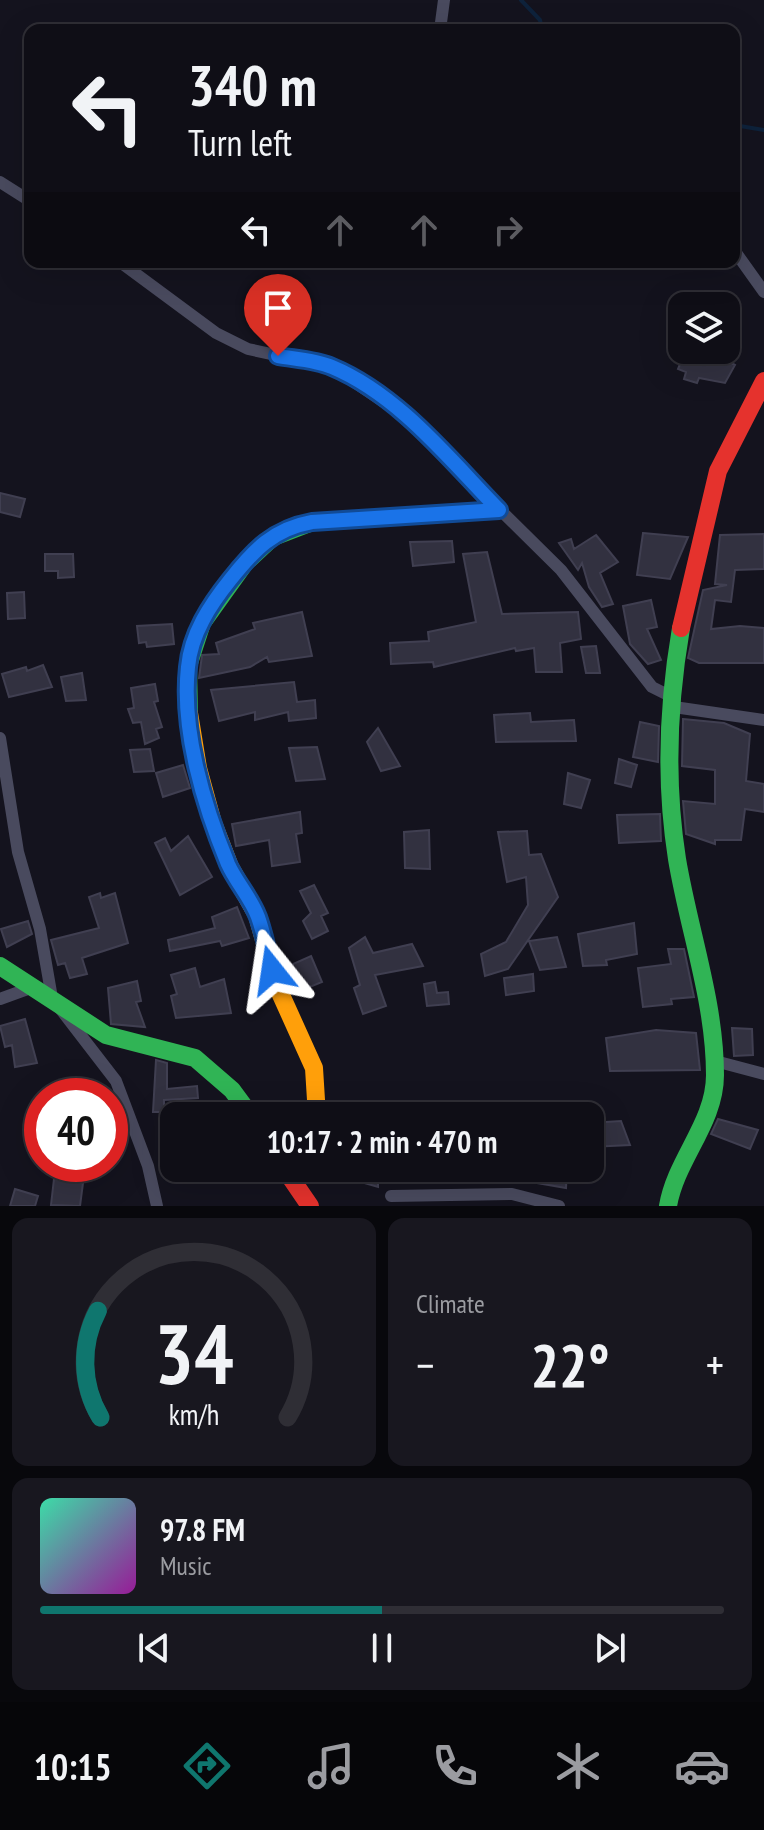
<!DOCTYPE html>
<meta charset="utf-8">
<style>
body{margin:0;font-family:"PT Sans Narrow",sans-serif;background:#18171f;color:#f1f3f6;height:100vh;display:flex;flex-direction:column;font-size:30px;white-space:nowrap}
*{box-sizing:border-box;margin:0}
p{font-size:26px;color:#9b9ca1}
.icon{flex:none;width:44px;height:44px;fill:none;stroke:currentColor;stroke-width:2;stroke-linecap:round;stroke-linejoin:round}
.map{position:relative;height:1206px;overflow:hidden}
.sheet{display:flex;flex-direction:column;gap:12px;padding:12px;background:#08080c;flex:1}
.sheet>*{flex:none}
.top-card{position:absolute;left:24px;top:24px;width:716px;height:244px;border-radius:16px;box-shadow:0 8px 32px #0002,0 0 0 2px #2f2e35;background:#0f0e16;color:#f1f3f6;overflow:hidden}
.fabs{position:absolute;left:668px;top:292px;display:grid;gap:16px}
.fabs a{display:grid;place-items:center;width:72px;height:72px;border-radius:16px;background:#0f0e16;box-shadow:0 8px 32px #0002,0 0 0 2px #2f2e35;font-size:40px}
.speed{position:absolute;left:24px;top:1078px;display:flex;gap:16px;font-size:40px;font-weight:700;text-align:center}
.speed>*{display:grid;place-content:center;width:104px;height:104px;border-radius:50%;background:#0f0e16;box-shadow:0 8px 32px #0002,0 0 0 2px #2f2e35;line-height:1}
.speed .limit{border:12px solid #d22;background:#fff;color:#111}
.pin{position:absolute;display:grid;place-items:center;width:68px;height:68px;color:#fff;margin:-82px -34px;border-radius:50% 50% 50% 0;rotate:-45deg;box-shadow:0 0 8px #0007}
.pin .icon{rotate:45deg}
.me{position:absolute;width:88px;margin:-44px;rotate:345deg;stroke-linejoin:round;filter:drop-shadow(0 0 6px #0008)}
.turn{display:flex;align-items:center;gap:28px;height:168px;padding:0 32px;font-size:36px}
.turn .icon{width:104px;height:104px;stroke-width:2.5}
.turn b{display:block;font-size:56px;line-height:68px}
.lanes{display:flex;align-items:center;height:76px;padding:0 32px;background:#0003;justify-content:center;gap:40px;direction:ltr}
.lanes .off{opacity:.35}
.big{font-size:60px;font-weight:800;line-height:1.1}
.sheet .widget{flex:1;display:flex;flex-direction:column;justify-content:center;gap:12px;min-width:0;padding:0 28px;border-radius:16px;background:#18171f}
.sheet .dial{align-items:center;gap:0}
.dial svg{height:208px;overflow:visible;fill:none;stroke:#2f2e35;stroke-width:7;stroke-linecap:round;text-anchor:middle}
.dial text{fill:#f1f3f6;stroke:none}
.song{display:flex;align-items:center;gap:24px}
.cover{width:96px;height:96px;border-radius:12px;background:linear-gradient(135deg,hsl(160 70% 55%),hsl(300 70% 35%))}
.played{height:8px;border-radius:4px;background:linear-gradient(90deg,#0f766e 50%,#2f2e35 50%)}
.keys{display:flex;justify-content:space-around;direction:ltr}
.heat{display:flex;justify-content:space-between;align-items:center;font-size:44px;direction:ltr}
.sheet .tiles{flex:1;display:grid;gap:12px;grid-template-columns:1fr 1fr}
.widget:last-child{grid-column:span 2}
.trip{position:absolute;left:160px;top:1102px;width:444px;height:80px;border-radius:16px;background:#0f0e16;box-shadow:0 8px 32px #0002,0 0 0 2px #2f2e35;font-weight:800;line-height:80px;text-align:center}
.dock{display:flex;height:128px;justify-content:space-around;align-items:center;background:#060609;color:#9b9ca1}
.dock .icon{width:56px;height:56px}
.dock .selected{color:#0f766e}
.dock b{font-size:36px;color:#f1f3f6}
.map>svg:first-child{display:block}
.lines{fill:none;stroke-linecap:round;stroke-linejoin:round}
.stream{stroke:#0e223b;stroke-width:4}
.building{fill:#323140;stroke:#403f51;stroke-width:2}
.street{stroke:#494a5e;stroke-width:12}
.fast{stroke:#30b455;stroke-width:18}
.slow{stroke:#ff9f0a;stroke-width:18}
.jam{stroke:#e5322d;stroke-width:18}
.route-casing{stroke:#114b97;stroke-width:20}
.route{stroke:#1a73e8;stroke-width:14}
</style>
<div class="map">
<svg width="764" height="1206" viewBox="0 0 764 1206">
<rect width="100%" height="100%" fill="#14131e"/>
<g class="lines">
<path class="stream" d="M521 0 540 20 542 30
M734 125 764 130"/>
</g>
<path class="building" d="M693 351 711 357 713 353 735 365 725 383 699 378 697 383 684 379 686 372 678 369 685 352 691 355Z
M0 493 25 499 20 517 0 512Z
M643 533 688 537 670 579 637 575Z
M764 534V569L735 570 731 602 715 600 711 629 740 626 764 628V663H699L688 658 703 590 727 585 715 584 720 535Z
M596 535 618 562 600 573 613 604 602 607 589 587 582 563 578 570 559 543 571 539 574 549Z
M452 541 454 562 413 566 410 542Z
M487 552 502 614 578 612 581 639 560 643 562 672H536L534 648 516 651 515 648 434 667 433 662 391 664 390 643 429 641 428 632 476 622 463 554Z
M45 554H73L74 577 58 578V571H45Z
M24 592 25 618 8 619 7 593Z
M651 600 657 627 647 629 661 660 648 664 630 644 623 606Z
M302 612 312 656 269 662 267 657 250 667 199 678 202 655 219 654 216 643 255 629 253 623Z
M172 624 174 644 147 647 146 642 139 643 137 626Z
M596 646 600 673H586L581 647Z
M43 665 52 687 9 697 2 674 26 667 27 671Z
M82 673 86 700 66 701 61 677Z
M294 682 297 702 315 700 316 718 289 721 288 712 255 720V712L219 721 211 690Z
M155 684 158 701 154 702 162 727 156 729 159 738 145 744 141 722 133 723 128 709 134 708 131 688Z
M530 713 531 722 574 720 576 741 496 742 494 715Z
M683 719 724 723 750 734 746 781 764 784V812L745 809 741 840H715V844L686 834 683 801 715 804V770L682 766Z
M640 722 659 726 658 762 633 757Z
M378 728 400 766 381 771 367 742Z
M317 747 325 779 296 781 289 748Z
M150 749 154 771 134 772 130 750Z
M619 759 637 765 631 787 615 783Z
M183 765 190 788 163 797 156 773Z
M568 773 590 780 581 808 564 804Z
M300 812 302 833 296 834 300 862 272 866 269 840 236 846 232 824Z
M660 814 661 841 619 843 617 815Z
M429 830 430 869 405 868 404 832Z
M527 831 529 855 541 854 558 897 508 969 485 976 481 954 506 942 528 905 526 877 507 882 498 832Z
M188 836 212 877 180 895 155 843 165 838 171 851Z
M314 885 328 913 321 916 328 931 312 939 303 921 311 913 300 891Z
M100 893 101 898 115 893 128 943 82 958 87 974 70 978 65 963 58 965 51 940 99 928 89 897Z
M237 907 249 938 222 946 220 941 170 951 168 940 215 928 212 917Z
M28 921 32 934 7 947 1 929Z
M634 923 637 954 606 960 607 965 583 966 578 934Z
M365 937 373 953 412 944 423 966 375 975 386 1006 363 1014 354 988 360 985 349 948Z
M557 937 566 967 540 970 529 941Z
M668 949H684L694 997 671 999 672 1004 643 1007 638 968 671 964Z
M311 956 322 982 295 993 284 968Z
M195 968 200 987 224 979 231 1013 176 1018 171 996 177 994 171 975Z
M533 974 534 991 506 995 504 978Z
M137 981 141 1001 136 1002 145 1027 111 1024 108 988Z
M435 982 437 993 448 992 449 1004 427 1006 424 984Z
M25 1019 37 1063 15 1067 12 1045 5 1047 0 1026Z
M732 1028 752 1029 753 1055 734 1056Z
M656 1030 696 1033 700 1070 610 1071 606 1038Z
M156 1060 167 1063V1089L197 1086 198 1098 164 1100V1112H153Z
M718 1119 758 1130 750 1149 711 1134Z
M621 1121 630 1145 590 1147V1123Z
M354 1168H378V1187L354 1180Z
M433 1168H457L461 1182 434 1183Z
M486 1168H567L566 1188 485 1174Z
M54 1179 83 1183 80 1206 51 1205Z
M15 1189 38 1196 35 1206H10Z"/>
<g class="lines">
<path class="street" d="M440 30 444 0
M0 182 30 201
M734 250 764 292
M120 262 216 333 248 349 332 367 406 417 561 570 652 687 672 697
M674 707 764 720
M0 738 18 852 40 929 52 998 116 1081 148 1166 157 1206
M0 999 33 987
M715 1061 764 1074
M296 1186 306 1168
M391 1196 512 1194 559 1206"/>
<path class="fast" d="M189 713 188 666 202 623 245 563 273 537 312 522 499 510
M0 966 106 1035 195 1058 232 1090 251 1116
M668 1206C676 1159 715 1123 715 1075 715 1002 689 931 677 859 665 783 668 704 681 628"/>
<path class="slow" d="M189 713 198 768 213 823 230 867 257 915 277 986 314 1068 317 1116"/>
<path class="jam" d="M681 628 718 471 764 381
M284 1168 310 1206"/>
</g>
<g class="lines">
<g class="route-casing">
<path id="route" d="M272 970C268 953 264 934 258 917 251 898 236 882 228 864 204 806 181 730 188 667 191 634 210 605 230 580 254 550 273 529 312 522L499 510C450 460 399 395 332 367 316 360 295 359 278 356"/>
</g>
<use href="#route" class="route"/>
</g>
</svg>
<div class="fabs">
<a><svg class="icon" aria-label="layers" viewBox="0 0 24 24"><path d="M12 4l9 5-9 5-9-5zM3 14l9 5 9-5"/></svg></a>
</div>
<div class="speed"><div class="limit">40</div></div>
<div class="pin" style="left:278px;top:356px;background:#d93025"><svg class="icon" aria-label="arrive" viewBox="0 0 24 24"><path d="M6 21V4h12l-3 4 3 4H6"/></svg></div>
<svg class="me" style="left:272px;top:970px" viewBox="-20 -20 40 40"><path d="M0-17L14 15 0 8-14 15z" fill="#1a73e8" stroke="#fff" stroke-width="4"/></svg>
<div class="trip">10:17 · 2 min · 470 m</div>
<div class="top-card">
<div class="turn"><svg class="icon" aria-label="left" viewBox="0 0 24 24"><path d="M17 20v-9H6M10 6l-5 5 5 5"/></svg><div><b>340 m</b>Turn left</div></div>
<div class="lanes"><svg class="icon" aria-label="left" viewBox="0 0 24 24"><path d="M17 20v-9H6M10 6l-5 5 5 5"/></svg><svg class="icon off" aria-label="ahead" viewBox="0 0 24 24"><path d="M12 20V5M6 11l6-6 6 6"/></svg><svg class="icon off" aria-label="ahead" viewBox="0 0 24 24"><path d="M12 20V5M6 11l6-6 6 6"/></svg><svg class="icon off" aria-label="right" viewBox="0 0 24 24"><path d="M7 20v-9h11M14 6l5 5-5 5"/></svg></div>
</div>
</div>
<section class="sheet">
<div class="tiles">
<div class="widget dial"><svg viewBox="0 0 100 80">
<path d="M14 69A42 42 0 1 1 86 69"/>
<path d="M14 69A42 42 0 0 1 13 28" stroke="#0f766e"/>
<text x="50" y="56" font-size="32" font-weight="700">34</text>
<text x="50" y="72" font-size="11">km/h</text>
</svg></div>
<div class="widget"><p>Climate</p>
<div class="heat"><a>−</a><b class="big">22°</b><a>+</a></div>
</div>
<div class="widget">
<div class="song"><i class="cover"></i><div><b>97.8 FM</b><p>Music</p></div></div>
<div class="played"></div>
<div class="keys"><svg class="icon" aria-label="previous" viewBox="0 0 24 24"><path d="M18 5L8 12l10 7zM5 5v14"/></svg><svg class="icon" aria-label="pause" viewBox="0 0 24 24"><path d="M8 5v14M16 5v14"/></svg><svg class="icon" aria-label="next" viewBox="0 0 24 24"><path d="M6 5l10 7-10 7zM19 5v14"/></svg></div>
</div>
</div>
</section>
<nav class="dock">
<b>10:15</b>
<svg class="icon selected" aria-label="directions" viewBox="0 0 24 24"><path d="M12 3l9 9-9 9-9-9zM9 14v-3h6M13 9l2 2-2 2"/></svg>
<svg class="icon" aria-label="music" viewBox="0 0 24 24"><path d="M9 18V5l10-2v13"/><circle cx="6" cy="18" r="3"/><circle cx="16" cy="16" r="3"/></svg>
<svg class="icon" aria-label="phone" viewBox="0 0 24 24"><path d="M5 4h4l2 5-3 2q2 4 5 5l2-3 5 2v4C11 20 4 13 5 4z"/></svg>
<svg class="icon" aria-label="climate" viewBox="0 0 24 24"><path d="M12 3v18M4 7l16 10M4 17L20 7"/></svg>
<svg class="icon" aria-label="car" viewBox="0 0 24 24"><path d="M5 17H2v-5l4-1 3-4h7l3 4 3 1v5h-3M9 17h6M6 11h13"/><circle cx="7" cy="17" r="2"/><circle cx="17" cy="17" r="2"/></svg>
</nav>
